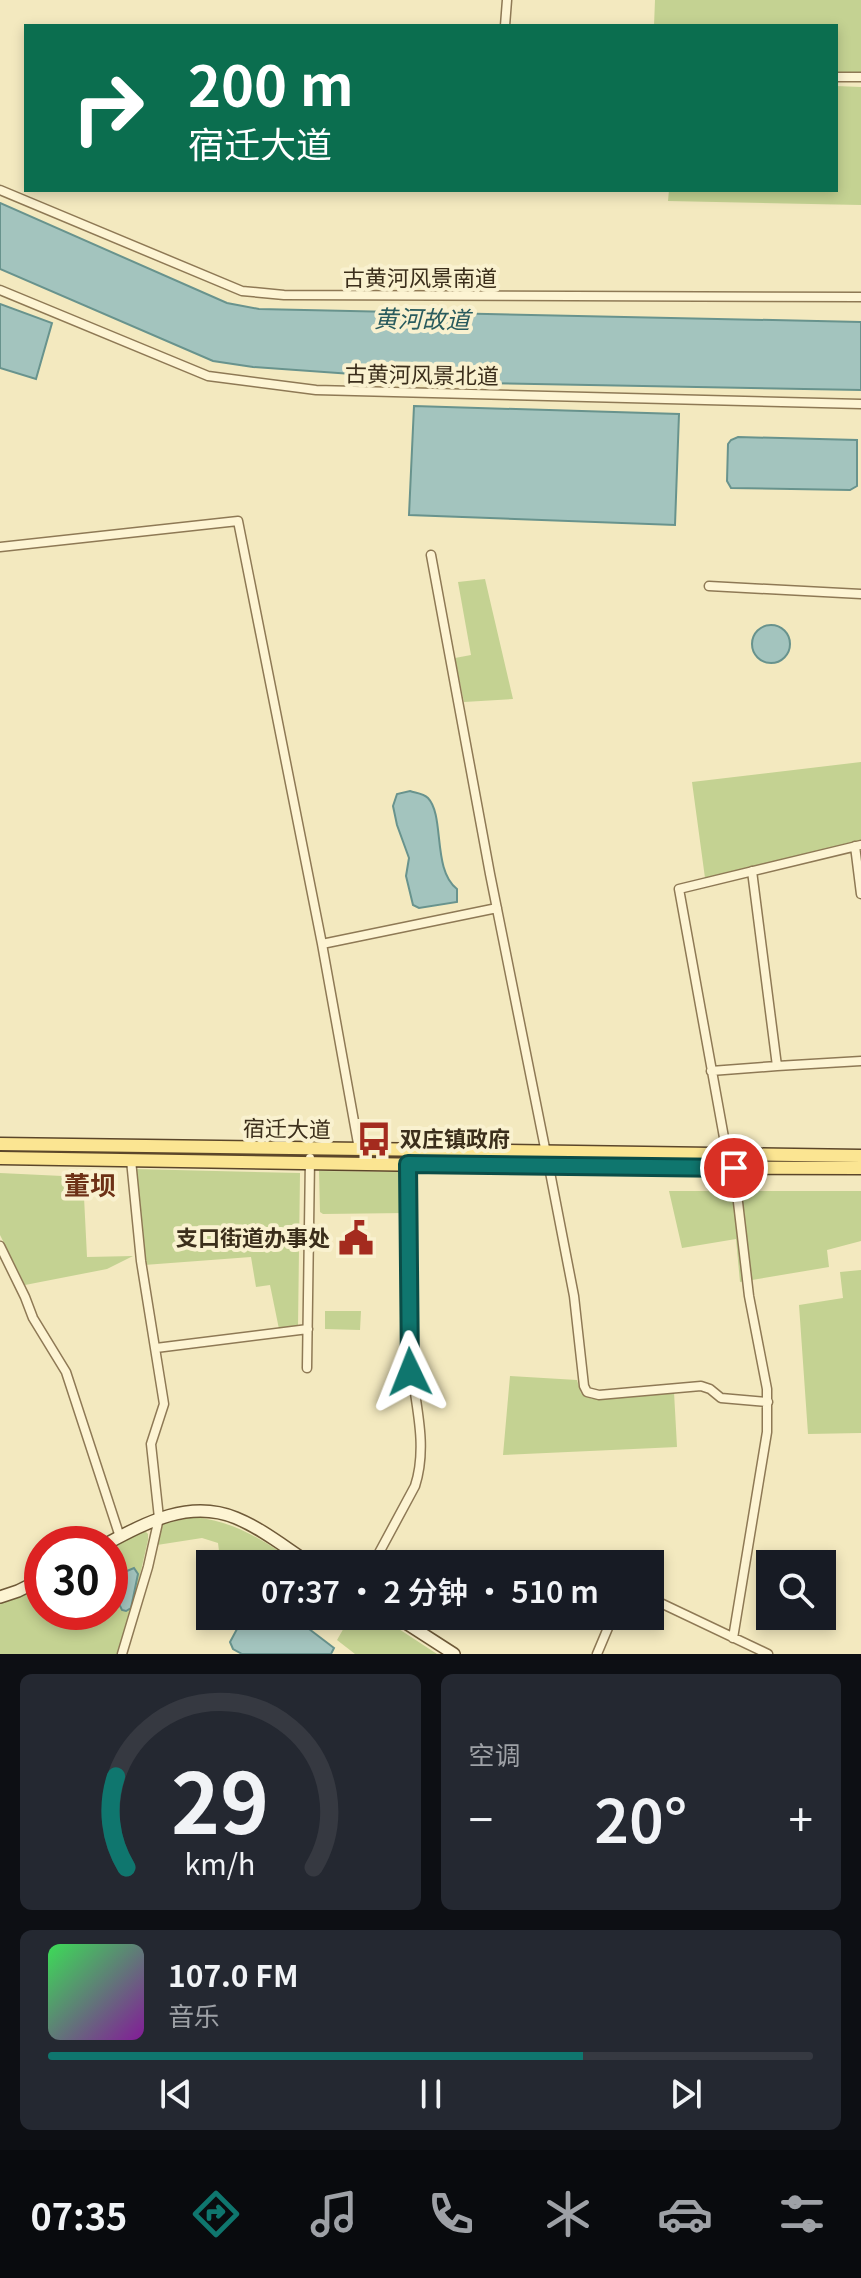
<!DOCTYPE html>
<html lang="zh">
<meta charset="utf-8">
<style>
body{margin:0;font-family:Georgia,"Noto Sans SC",serif;background:#242831;color:#f1f3f6;height:100vh;display:flex;flex-direction:column;font-size:30px;white-space:nowrap}
*{box-sizing:border-box;margin:0}
p{font-size:26px;color:#9ea1a6}
.icon{flex:none;width:44px;height:44px;fill:none;stroke:currentColor;stroke-width:2;stroke-linecap:round;stroke-linejoin:round}
.map{position:relative;height:1654px;overflow:hidden}
.details{display:flex;flex-direction:column;gap:20px;padding:20px;background:#0d0f14;flex:1}
.details>*{flex:none}
.banner{position:absolute;left:24px;top:24px;width:814px;height:168px;border-radius:0px;box-shadow:0 4px 12px #0003;background:#0b6e4f;color:#fff;overflow:hidden}
.controls{position:absolute;left:756px;top:1550px;display:grid;gap:16px}
.controls a{display:grid;place-items:center;width:80px;height:80px;border-radius:0px;background:#171b24;box-shadow:0 4px 12px #0003;font-size:40px}
.speed{position:absolute;left:24px;top:1526px;display:flex;gap:16px;font-size:40px;font-weight:700;text-align:center}
.speed>*{display:grid;place-content:center;width:104px;height:104px;border-radius:50%;background:#171b24;box-shadow:0 4px 12px #0003;line-height:1}
.speed .limit{border:12px solid #d22;background:#fff;color:#111}
.pin{position:absolute;display:grid;place-items:center;width:68px;height:68px;color:#fff;margin:-34px;border:4px solid #fff;border-radius:50%;box-shadow:0 2px 8px #0007}
.me{position:absolute;width:88px;margin:-44px;rotate:358deg;stroke-linejoin:round;filter:drop-shadow(0 0 6px #0008)}
.turn{display:flex;align-items:center;gap:28px;height:168px;padding:0 32px;font-size:36px}
.turn .icon{width:104px;height:104px;stroke-width:2.5}
.turn b{display:block;font-size:56px;line-height:68px}
.big{font-size:60px;font-weight:600;line-height:1.1}
.details .tile{flex:1;display:flex;flex-direction:column;justify-content:center;gap:12px;min-width:0;padding:0 28px;border-radius:12px;background:#242831}
.details .dial{align-items:center;gap:0}
.dial svg{height:208px;overflow:visible;fill:none;stroke:#363941;stroke-width:7;stroke-linecap:round;text-anchor:middle}
.dial text{fill:#f1f3f6;stroke:none}
.song{display:flex;align-items:center;gap:24px}
.cover{width:96px;height:96px;border-radius:12px;background:linear-gradient(135deg,hsl(130 70% 55%),hsl(290 70% 35%))}
.played{height:8px;border-radius:4px;background:linear-gradient(90deg,#0f766e 70%,#363941 70%)}
.keys{display:flex;justify-content:space-around;direction:ltr}
.heat{display:flex;justify-content:space-between;align-items:center;font-size:44px;direction:ltr}
.details .tiles{flex:1;display:grid;gap:20px;grid-template-columns:1fr 1fr}
.tile:last-child{grid-column:span 2}
.trip{position:absolute;left:196px;top:1550px;width:468px;height:80px;border-radius:0px;background:#171b24;box-shadow:0 4px 12px #0003;font-weight:600;line-height:80px;text-align:center}
.menu{display:flex;height:128px;justify-content:space-around;align-items:center;background:#090b0e;color:#9ea1a6}
.menu .icon{width:56px;height:56px}
.menu .active{color:#0f766e}
.menu b{font-size:36px;color:#f1f3f6}
.map>svg:first-child{display:block}
.green{fill:#c4d292}
.water{fill:#a3c4be;stroke:#68938d;stroke-width:2}
.lines{fill:none;stroke-linecap:round;stroke-linejoin:round}
.street-casing{stroke:#8e7955;stroke-width:11}
.secondary-casing{stroke:#6f5a38;stroke-width:14}
.primary-casing{stroke:#5b462a;stroke-width:15}
.street{stroke:#fdf4d3;stroke-width:8}
.secondary{stroke:#fdf4d3;stroke-width:11}
.primary{stroke:#fbe592;stroke-width:12}
.route-casing{stroke:#0a4d48;stroke-width:20}
.route{stroke:#0f766e;stroke-width:14}
.labels{text-anchor:middle;stroke-width:8;stroke-linejoin:round;paint-order:stroke}
.street-label{font-size:22px;fill:#3b2e1b;stroke:#f9f1cf}
.poi-label{font-size:22px;font-weight:bold;fill:#3b2e1b;stroke:#f9f1cf;text-anchor:start}
.water-label{font-size:24px;font-style:italic;fill:#295b5d;stroke:#f9f1cf}
.quarter-label{font-size:26px;font-weight:bold;fill:#6d3116;stroke:#f9f1cf}
</style>
<div class="map">
<svg width="861" height="1654" viewBox="0 0 861 1654">
<rect width="100%" height="100%" fill="#f3e9bf"/>
<path class="green" d="M655 0H861V72H836V26H654Z
M836 86 861 87V205L668 201 669 190H836Z
M485 579 513 699 464 702 455 658 471 655 458 582Z
M861 762V840L705 878 692 782Z
M135 1169 300 1173 298 1327 279 1329 270 1285 256 1287 251 1257 144 1265Z
M319 1171 405 1172 406 1213 323 1214 320 1212Z
M0 1173 83 1177 87 1257 133 1256 107 1269 25 1285 0 1235Z
M669 1191H861V1241L827 1250 829 1267 740 1282 736 1239 682 1248Z
M861 1270V1433L808 1434 799 1305 843 1298 840 1272Z
M325 1311H361L360 1330 325 1329Z
M510 1376 577 1380 581 1393 592 1399 674 1392 677 1447 503 1455Z
M194 1517C238 1522 263 1541 299 1564L245 1562 214 1564 219 1551 218 1543 202 1538 157 1545 163 1524Z
M144 1530 148 1534V1540L134 1601 119 1654H0V1603L42 1582V1612H110V1546Z
M343 1616H379L437 1654H355L337 1640 349 1619Z"/>
<path class="water" d="M0 203 227 303 259 309 861 322V390L478 383 253 367 213 361 0 269Z
M0 304 52 323 36 379 0 368Z
M414 406 679 414 675 525 409 515Z
M738 437 857 440V486L850 490 731 488 727 481 728 444 731 440Z
M752 644a19 19 0 1 1 38 0a19 19 0 1 1-38 0Z
M410 791C416 793 423 793 428 798 445 816 432 870 457 889V902L419 908 413 905 406 876 409 858 397 825 393 806 397 794Z
M134 1568 138 1574 131 1608 126 1611 122 1610 110 1586V1578Z
M244 1616H292L334 1648 331 1654H242L233 1649 230 1642Z"/>
<g class="lines">
<g class="street-casing">
<path id="street" d="M505 26 507 0
M836 77H861
M0 190 242 291 284 295 861 297
M0 290 208 376 316 390 861 404
M0 547 238 521 322 944 359 1149
M431 555 490 874 546 1153
M709 586 861 594
M855 846 861 894
M322 944 497 908
M777 1066 861 1061
M711 1071 777 1066 752 871
M727 1154 679 889 861 845
M549 1167 574 1296 584 1386 587 1392 599 1395 701 1386 710 1389 721 1398 768 1402
M0 1246 25 1297 33 1318 66 1372 120 1537
M156 1348 308 1329
M307 1368 310 1158
M373 1564 415 1486C430 1440 411 1391 409 1345L408 1164
M650 1598 768 1654
M733 1638 767 1432V1389L749 1296 734 1168
M122 1654 148 1567 159 1518 151 1444 164 1404 141 1261 131 1160
M597 1654 613 1616"/>
</g>
<g class="secondary-casing">
<path id="secondary" d="M106 1544C147 1522 190 1499 236 1518 263 1529 287 1549 311 1564
M0 1597 18 1591 42 1579
M395 1616 454 1654"/>
</g>
<g class="primary-casing">
<path id="primary" d="M0 1144 861 1156
M0 1158 549 1167 861 1168"/>
</g>
<use href="#street" class="street"/>
<use href="#secondary" class="secondary"/>
<use href="#primary" class="primary"/>
</g>
<g class="lines">
<g class="route-casing">
<path id="route" d="M410 1372 408 1164 734 1168"/>
</g>
<use href="#route" class="route"/>
</g>
<defs>
<g id="bus-bare" transform="scale(2.76)"><path d="M-5-6H5V4H4V6H2V4H-2V6H-4V4H-5ZM-3.5-4V0h7V-4ZM-3.5 1.2v1.5H-2V1.2ZM2 1.2v1.5H3.5V1.2Z" fill="#a42b1e" stroke="#f9f1cf" stroke-width="2.5" paint-order="stroke"/></g>
<g id="civic-bare" transform="scale(2.76)"><path d="M-.6-6.5H3V-4.5H.6V-3L4-1V1h2V6H-6V1h2V-1L-.6-3ZM-1.2 2.5V6h2.4V2.5Z" fill="#a42b1e" stroke="#f9f1cf" stroke-width="2.5" paint-order="stroke"/></g>
</defs>
<g fill-rule="evenodd">
<use href="#bus-bare" x="374" y="1139"/>
<use href="#civic-bare" x="356" y="1238"/>
</g>
<g class="labels">
<g class="street-label">
<text x="420" y="286">古黄河风景南道</text>
<text transform="translate(422 375) rotate(1)" y="8">古黄河风景北道</text>
<text transform="translate(287 1129) rotate(1)" y="8">宿迁大道</text>
</g>
<g class="poi-label">
<text x="400" y="1147">双庄镇政府</text>
<text x="330" y="1246" text-anchor="end">支口街道办事处</text>
</g>
<g class="water-label">
<text transform="translate(422 320) rotate(1)" y="8">黄河故道</text>
</g>
<g class="quarter-label">
<text x="90" y="1195">董坝</text>
</g>
</g>
</svg>
<div class="controls">
<a><svg class="icon" aria-label="search" viewBox="0 0 24 24"><circle cx="10" cy="10" r="6"/><path d="M15 15l6 6"/></svg></a>
</div>
<div class="speed"><div class="limit">30</div></div>
<div class="pin" style="left:734px;top:1168px;background:#d93025"><svg class="icon" aria-label="arrive" viewBox="0 0 24 24"><path d="M6 21V4h12l-3 4 3 4H6"/></svg></div>
<svg class="me" style="left:410px;top:1372px" viewBox="-20 -20 40 40"><path d="M0-17L14 15 0 8-14 15z" fill="#0f766e" stroke="#fff" stroke-width="4"/></svg>
<div class="trip">07:37 · 2 分钟 · 510 m</div>
<div class="banner">
<div class="turn"><svg class="icon" aria-label="right" viewBox="0 0 24 24"><path d="M7 20v-9h11M14 6l5 5-5 5"/></svg><div><b>200 m</b>宿迁大道</div></div>
</div>
</div>
<section class="details">
<div class="tiles">
<div class="tile dial"><svg viewBox="0 0 100 80">
<path d="M14 69A42 42 0 1 1 86 69"/>
<path d="M14 69A42 42 0 0 1 10 34" stroke="#0f766e"/>
<text x="50" y="56" font-size="32" font-weight="700">29</text>
<text x="50" y="72" font-size="11">km/h</text>
</svg></div>
<div class="tile"><p>空调</p>
<div class="heat"><a>−</a><b class="big">20°</b><a>+</a></div>
</div>
<div class="tile">
<div class="song"><i class="cover"></i><div><b>107.0 FM</b><p>音乐</p></div></div>
<div class="played"></div>
<div class="keys"><svg class="icon" aria-label="previous" viewBox="0 0 24 24"><path d="M18 5L8 12l10 7zM5 5v14"/></svg><svg class="icon" aria-label="pause" viewBox="0 0 24 24"><path d="M8 5v14M16 5v14"/></svg><svg class="icon" aria-label="next" viewBox="0 0 24 24"><path d="M6 5l10 7-10 7zM19 5v14"/></svg></div>
</div>
</div>
</section>
<nav class="menu">
<b>07:35</b>
<svg class="icon active" aria-label="directions" viewBox="0 0 24 24"><path d="M12 3l9 9-9 9-9-9zM9 14v-3h6M13 9l2 2-2 2"/></svg>
<svg class="icon" aria-label="music" viewBox="0 0 24 24"><path d="M9 18V5l10-2v13"/><circle cx="6" cy="18" r="3"/><circle cx="16" cy="16" r="3"/></svg>
<svg class="icon" aria-label="phone" viewBox="0 0 24 24"><path d="M5 4h4l2 5-3 2q2 4 5 5l2-3 5 2v4C11 20 4 13 5 4z"/></svg>
<svg class="icon" aria-label="climate" viewBox="0 0 24 24"><path d="M12 3v18M4 7l16 10M4 17L20 7"/></svg>
<svg class="icon" aria-label="car" viewBox="0 0 24 24"><path d="M5 17H2v-5l4-1 3-4h7l3 4 3 1v5h-3M9 17h6M6 11h13"/><circle cx="7" cy="17" r="2"/><circle cx="17" cy="17" r="2"/></svg>
<svg class="icon" aria-label="filters" viewBox="0 0 24 24"><path d="M4 7h16M4 17h16"/><circle cx="9" cy="7" r="2"/><circle cx="15" cy="17" r="2"/></svg>
</nav>
